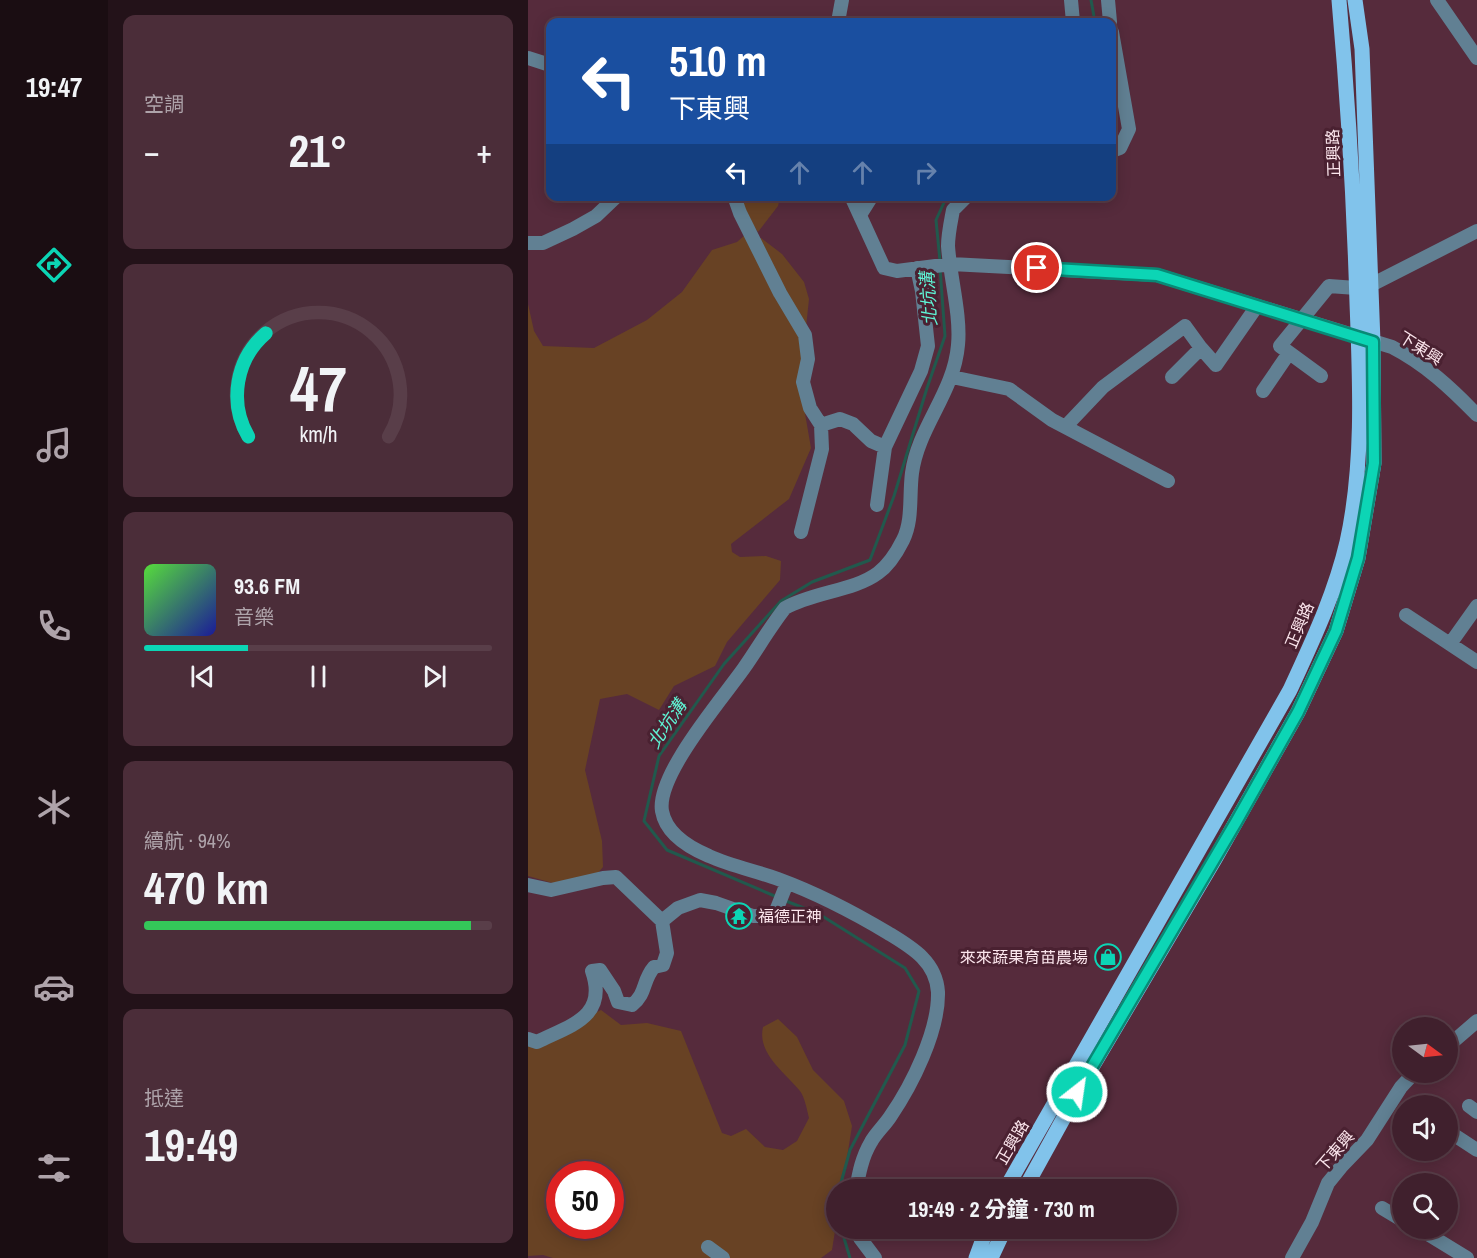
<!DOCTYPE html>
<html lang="zh-TW">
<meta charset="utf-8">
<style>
body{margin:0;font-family:"Archivo Narrow","Noto Sans TC",sans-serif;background:#4b2d39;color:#f1f3f6;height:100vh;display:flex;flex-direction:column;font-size:22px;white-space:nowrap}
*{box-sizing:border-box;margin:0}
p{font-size:20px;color:#aea3aa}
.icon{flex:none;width:33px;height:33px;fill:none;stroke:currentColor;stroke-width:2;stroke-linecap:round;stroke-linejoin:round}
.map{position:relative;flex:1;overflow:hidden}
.sheet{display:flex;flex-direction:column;gap:15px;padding:15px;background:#231219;width:420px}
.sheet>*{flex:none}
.hud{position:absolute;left:18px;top:18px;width:570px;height:183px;border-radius:12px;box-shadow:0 3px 15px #0003,0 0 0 2px #593e49;background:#1a4fa0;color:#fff;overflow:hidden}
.needle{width:39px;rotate:105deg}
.fabs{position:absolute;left:864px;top:1017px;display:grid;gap:12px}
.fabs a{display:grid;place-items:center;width:66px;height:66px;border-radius:50%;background:#40202d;box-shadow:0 3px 15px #0003,0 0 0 2px #593e49;font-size:30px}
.speed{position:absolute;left:18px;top:1161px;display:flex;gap:12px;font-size:30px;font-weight:700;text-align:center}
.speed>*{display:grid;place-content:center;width:78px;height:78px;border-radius:50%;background:#40202d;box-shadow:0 3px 15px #0003,0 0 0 2px #593e49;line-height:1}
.speed .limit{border:9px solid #d22;background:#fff;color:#111}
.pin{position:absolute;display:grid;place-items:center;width:51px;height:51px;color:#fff;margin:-26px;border:3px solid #fff;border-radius:50%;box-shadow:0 2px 6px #0007}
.me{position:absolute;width:66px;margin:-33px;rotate:30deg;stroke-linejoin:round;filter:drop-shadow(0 0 4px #0008)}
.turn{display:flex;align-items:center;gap:21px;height:126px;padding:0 24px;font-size:27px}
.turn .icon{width:78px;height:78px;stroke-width:2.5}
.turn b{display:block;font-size:42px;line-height:51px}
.lanes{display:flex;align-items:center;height:57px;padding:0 24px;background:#0003;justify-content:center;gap:30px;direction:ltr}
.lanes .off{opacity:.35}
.big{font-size:45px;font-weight:700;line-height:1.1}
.sheet .tile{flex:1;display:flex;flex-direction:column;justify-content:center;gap:9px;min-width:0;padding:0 21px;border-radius:12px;background:#4b2d39}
.sheet .dial{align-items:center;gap:0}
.dial svg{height:156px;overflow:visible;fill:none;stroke:#593e49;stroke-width:7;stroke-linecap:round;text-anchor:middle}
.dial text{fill:#f1f3f6;stroke:none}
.song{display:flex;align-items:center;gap:18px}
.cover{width:72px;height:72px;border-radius:9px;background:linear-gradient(135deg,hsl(110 70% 55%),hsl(240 70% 35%))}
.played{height:6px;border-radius:3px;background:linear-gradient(90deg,#0cd5b5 30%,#593e49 30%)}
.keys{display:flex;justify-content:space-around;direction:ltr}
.heat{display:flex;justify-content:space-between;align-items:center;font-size:33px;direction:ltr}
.charge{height:9px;border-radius:4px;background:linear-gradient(90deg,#34c759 94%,#593e49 0)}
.trip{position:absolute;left:298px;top:1179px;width:351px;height:60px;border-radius:30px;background:#40202d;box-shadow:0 3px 15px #0003,0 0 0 2px #593e49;font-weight:700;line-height:60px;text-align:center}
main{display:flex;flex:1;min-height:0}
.tab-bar{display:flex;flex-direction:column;width:108px;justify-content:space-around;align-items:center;background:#1a0d12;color:#aea3aa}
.tab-bar .icon{width:42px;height:42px}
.tab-bar .selected{color:#0cd5b5}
.tab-bar b{font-size:27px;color:#f1f3f6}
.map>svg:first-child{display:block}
.green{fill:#684224;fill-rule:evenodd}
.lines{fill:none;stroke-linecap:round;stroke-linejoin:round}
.stream{stroke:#21594d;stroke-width:3}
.minor{stroke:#618093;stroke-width:14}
.major{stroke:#81c3eb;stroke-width:15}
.route-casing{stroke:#088a76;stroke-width:15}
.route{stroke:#0cd5b5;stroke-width:10}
.labels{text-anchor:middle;stroke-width:6;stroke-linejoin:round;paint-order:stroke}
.street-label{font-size:16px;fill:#fce6ed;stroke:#4a2131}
.poi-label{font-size:16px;fill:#fce6ed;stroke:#4a2131;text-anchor:start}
.water-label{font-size:18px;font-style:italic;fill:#5ff3d4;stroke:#4a2131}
</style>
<main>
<nav class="tab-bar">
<b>19:47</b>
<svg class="icon selected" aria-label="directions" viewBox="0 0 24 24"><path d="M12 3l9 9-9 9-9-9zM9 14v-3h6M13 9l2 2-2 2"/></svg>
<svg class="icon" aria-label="music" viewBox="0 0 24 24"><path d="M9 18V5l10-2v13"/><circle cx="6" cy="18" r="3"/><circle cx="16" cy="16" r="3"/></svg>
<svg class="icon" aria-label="phone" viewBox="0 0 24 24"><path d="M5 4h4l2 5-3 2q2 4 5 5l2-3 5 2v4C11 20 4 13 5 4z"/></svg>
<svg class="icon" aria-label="climate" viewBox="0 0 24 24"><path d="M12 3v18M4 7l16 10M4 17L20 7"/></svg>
<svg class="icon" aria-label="car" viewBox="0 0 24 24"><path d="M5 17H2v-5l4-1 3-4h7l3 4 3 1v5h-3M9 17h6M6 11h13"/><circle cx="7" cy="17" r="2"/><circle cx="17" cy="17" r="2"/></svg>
<svg class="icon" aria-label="filters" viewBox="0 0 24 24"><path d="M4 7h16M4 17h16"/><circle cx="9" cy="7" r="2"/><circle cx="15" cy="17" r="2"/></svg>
</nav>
<section class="sheet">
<div class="tile"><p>空調</p>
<div class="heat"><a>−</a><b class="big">21°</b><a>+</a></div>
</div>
<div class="tile dial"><svg viewBox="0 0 100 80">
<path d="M14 69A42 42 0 1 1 86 69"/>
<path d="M14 69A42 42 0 0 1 23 16" stroke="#0cd5b5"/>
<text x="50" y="56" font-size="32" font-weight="700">47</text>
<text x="50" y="72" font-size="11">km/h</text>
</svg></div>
<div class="tile">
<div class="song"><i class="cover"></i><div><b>93.6 FM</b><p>音樂</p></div></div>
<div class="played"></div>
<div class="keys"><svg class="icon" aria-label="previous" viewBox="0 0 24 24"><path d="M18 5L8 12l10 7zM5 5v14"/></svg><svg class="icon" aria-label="pause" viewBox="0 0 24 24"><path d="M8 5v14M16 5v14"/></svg><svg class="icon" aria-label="next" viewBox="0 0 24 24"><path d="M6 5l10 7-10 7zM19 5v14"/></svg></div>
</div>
<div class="tile"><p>續航 · 94%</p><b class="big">470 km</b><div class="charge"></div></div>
<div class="tile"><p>抵達</p><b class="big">19:49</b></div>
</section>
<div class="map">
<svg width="949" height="1258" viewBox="0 0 949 1258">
<rect width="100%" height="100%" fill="#562b3c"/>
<path class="green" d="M211 197H252L250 206 230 232 216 212Z
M217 235 233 238 254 254 276 282 281 299 272 385 283 448 261 499 203 544 204 552 212 557 238 556 253 561 252 580 199 642 187 666 146 686 131 710 99 694 72 699 57 770 74 841 75 867 69 874 35 886 0 876V304L6 331 15 346 66 348 119 320 154 292 184 250 209 242Z
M73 1010 93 1025 119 1023 153 1031 194 1133 203 1136 218 1129 237 1147 255 1150 269 1141 281 1118C279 1110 277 1098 272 1091 257 1072 229 1054 235 1027L250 1019 269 1037 285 1070 316 1101 324 1126 314 1189 309 1190V1218L304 1250 293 1258H25L15 1255 0 1256V1033L20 1038ZM32 1174H82V1226H32Z"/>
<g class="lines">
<path class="stream" d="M563 0 567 22
M412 261 408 220 419 196
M249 897 139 850 116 821 131 756 196 664 253 601 284 582 342 560 366 496 399 388 417 336 412 268
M258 901 291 914 377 968 391 991 377 1045 322 1150 311 1190
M309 1197 306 1207 309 1216
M313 1228 322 1258"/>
<path class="minor" d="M543 0 545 22
M580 0 582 22
M909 0 949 58
M310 22 314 0
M584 32 601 129 592 148 584 151
M0 58 22 65
M206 196 212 213 252 293 277 335 280 359 275 382 282 408 293 425 294 449 273 532
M323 196 356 268 369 271 423 264 629 275 864 347C897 364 923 388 949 415
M332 215 344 196
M0 243H15L45 229 68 216 89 196
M793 376 752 346 801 286 828 288 843 285 949 231
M424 377 481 389 524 420 640 481
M644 377 673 348 688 365 729 306
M735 391 761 353
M293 425 312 419 325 424 343 441 357 447
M538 426 575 387 657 326 673 348
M349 505 357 447 393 371 400 346 394 291 389 268
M878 615 949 662
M922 644 949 606
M0 885 23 890 75 878 88 877 134 921 139 953 135 965 126 967C114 981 119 993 104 1005L90 1002 86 991 72 970 64 971C80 1017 43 1025 9 1042L0 1039
M134 921 150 908 172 900 188 903 225 916H246L259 883
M920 1046 949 1021
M941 1106 949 1112
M920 1131 949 1150
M328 1190C331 1173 334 1157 343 1142 348 1133 356 1126 362 1117 384 1085 411 1031 410 992 408 961 383 947 360 933 325 912 288 893 250 879 228 871 203 866 181 856 162 848 138 834 134 811 128 775 195 698 216 668 230 648 242 627 257 608 285 592 326 591 350 573 361 565 369 552 375 540 385 520 381 496 384 473 390 427 426 393 430 345 433 315 422 277 420 246 420 234 423 221 425 210L439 196
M854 1208 874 1220
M328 1228 332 1238 347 1258
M890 1228 939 1258
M180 1247 195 1258
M764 1258 784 1222 800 1183 813 1167 839 1140 873 1087 887 1072"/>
<path class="major" d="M477 1190 762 690C784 642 807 594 819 542 836 465 832 381 829 303 826 202 820 101 811 0
M496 1190 560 1074 687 859 770 712 808 631 830 558 846 463 845 342 834 49 827 0
M448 1258 459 1228
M463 1258 477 1228"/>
</g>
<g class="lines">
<g class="route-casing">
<path id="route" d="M509 268 629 275 845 342 846 463 830 558 808 631 770 712 708 822 549 1092"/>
</g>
<use href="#route" class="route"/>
</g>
<defs>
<g id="temple-ring" transform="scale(1.35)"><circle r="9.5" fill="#4a2131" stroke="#0cd5b5" stroke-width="1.5"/><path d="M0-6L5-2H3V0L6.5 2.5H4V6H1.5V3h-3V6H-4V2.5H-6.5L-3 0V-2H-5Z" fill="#0cd5b5"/></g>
<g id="shop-ring" transform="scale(1.35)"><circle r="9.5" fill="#4a2131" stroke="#0cd5b5" stroke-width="1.5"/><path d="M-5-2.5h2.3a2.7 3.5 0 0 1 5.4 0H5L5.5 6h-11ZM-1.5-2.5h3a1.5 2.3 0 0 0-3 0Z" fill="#0cd5b5"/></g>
</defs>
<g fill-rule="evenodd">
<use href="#temple-ring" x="211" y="916"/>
<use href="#shop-ring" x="580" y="957"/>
</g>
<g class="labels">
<g class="street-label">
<text transform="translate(805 153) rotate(-92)" y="6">正興路</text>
<text transform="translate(893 348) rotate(32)" y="6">下東興</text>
<text transform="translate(771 625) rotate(-67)" y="6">正興路</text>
<text transform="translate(484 1142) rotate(-60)" y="6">正興路</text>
<text transform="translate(807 1151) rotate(-49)" y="6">下東興</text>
</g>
<g class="poi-label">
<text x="230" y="922">福德正神</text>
<text x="560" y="963" text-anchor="end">來來蔬果育苗農場</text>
</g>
<g class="water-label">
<text transform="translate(401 299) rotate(-94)" y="6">北坑溝</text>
<text transform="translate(139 724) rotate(-56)" y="6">北坑溝</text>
</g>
</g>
</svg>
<div class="fabs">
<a><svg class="needle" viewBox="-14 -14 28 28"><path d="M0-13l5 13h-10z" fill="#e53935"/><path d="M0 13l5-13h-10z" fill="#aea3aa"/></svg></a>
<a><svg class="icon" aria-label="sound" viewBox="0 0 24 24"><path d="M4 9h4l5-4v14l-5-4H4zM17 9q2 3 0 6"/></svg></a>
<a><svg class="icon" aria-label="search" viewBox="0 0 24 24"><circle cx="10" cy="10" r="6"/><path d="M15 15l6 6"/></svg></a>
</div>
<div class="speed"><div class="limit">50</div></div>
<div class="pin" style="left:509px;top:268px;background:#d93025"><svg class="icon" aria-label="arrive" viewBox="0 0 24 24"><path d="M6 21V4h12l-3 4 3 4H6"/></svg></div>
<svg class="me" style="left:549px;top:1092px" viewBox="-20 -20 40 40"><circle r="17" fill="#0cd5b5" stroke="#fff" stroke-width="3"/><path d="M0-11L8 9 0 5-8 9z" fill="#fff"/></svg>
<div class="trip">19:49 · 2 分鐘 · 730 m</div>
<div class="hud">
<div class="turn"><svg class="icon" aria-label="left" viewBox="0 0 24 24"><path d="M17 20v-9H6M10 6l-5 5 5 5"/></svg><div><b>510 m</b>下東興</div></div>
<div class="lanes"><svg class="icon" aria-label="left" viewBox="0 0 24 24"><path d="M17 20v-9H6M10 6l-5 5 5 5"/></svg><svg class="icon off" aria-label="ahead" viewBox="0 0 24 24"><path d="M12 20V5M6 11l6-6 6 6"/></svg><svg class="icon off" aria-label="ahead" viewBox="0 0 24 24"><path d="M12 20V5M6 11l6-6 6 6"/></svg><svg class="icon off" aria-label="right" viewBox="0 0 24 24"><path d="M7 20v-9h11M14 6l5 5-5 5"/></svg></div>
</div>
</div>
</main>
